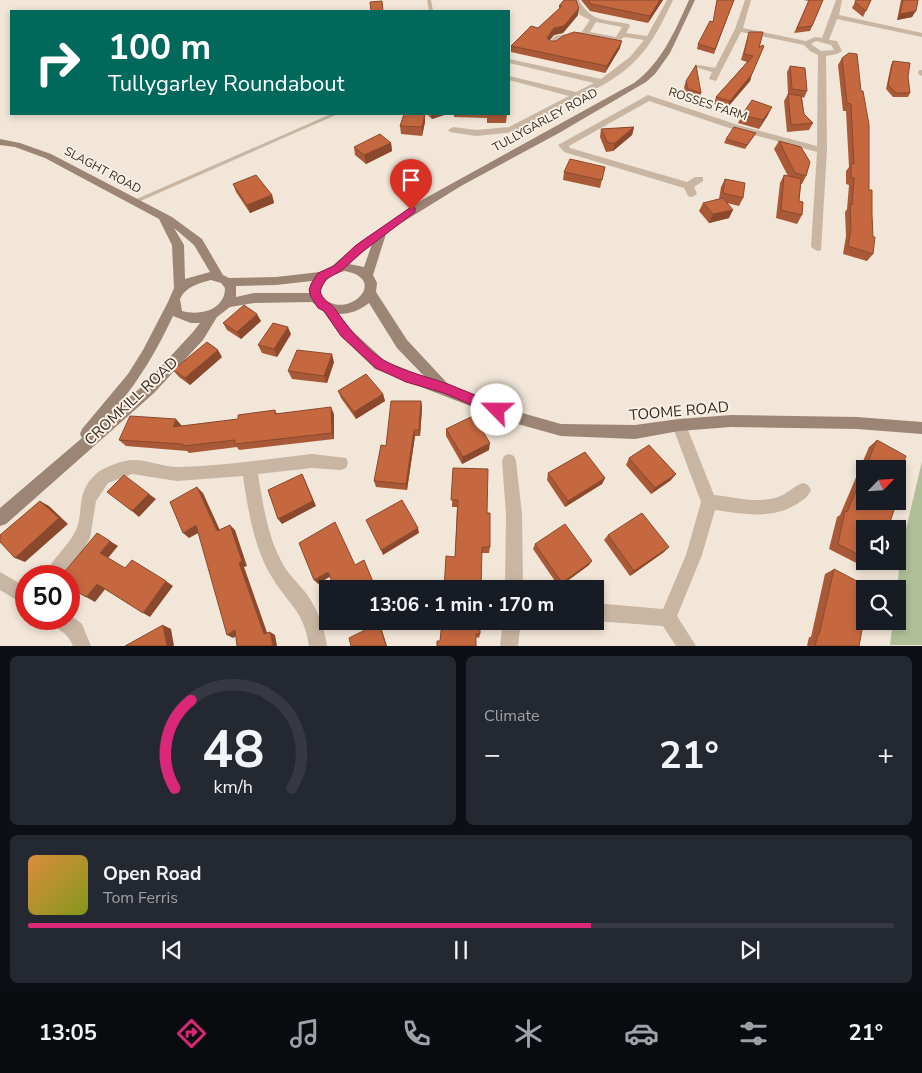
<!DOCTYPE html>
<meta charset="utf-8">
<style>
body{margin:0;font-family:"Nunito Sans",sans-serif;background:#242831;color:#f1f3f6;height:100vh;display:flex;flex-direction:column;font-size:19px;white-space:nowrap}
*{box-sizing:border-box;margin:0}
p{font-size:16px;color:#9ea1a6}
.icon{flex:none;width:28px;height:28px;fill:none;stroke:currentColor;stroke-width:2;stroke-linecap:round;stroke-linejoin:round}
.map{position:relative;height:646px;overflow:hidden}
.details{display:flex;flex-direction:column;gap:10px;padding:10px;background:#0d0f14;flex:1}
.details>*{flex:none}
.top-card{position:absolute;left:10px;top:10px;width:500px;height:105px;border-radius:0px;box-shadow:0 2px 8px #0003;background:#00695c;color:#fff;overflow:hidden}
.needle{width:32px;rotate:65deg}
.fabs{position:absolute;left:856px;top:460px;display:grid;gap:10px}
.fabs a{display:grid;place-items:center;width:50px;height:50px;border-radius:0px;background:#171b24;box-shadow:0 2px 8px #0003;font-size:25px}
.speed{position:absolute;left:15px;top:565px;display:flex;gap:10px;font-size:25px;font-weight:700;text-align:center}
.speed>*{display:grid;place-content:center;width:65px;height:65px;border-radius:50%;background:#171b24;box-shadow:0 2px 8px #0003;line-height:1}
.speed .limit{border:8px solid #d22;background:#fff;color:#111}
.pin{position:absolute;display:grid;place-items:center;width:42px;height:42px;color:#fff;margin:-51px -21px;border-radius:50% 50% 50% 0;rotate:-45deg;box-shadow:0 0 5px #0007}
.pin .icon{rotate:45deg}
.me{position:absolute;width:55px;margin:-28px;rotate:293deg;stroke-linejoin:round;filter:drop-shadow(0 0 4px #0008)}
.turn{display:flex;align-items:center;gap:18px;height:105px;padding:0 15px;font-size:22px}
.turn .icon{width:65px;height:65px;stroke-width:2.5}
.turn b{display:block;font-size:35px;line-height:42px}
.big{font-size:38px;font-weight:700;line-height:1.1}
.details .widget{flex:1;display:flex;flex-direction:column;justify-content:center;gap:8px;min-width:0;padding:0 18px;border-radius:8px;background:#242831}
.details .dial{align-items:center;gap:0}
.dial svg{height:130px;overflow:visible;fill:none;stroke:#363941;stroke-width:7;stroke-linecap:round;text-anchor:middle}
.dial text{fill:#f1f3f6;stroke:none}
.song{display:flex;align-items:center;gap:15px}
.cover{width:60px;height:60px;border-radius:8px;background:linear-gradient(135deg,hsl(30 70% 55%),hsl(70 70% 35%))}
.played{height:5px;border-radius:2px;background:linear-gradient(90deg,#db2777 65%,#363941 65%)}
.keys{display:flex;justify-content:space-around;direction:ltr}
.heat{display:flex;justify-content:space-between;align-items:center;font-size:28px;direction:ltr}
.details .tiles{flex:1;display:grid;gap:10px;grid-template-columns:1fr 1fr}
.widget:last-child{grid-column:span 2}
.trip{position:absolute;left:319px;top:580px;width:285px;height:50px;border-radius:0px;background:#171b24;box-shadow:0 2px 8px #0003;font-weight:700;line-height:50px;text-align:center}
.tab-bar{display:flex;height:80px;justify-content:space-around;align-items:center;background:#090b0e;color:#9ea1a6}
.tab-bar .icon{width:35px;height:35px}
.tab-bar .active{color:#db2777}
.tab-bar b{font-size:22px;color:#f1f3f6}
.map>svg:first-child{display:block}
.green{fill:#b0bf98}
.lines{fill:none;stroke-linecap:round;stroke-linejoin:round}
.lane{fill:#c8b6a3;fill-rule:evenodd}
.street{fill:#c8b6a3;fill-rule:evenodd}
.secondary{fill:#9c8575;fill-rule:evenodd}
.wall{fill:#a95937}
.shaded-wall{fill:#8a492d}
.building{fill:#c56840;stroke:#8a492d}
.route{fill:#db2777;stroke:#8e194d}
.labels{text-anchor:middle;stroke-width:4;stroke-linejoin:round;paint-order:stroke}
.far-street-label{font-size:12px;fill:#332a25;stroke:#f9f0e3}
.street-label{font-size:15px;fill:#332a25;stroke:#f9f0e3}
</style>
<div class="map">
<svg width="922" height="646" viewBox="0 0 922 646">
<rect width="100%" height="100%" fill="#f1e6d7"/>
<path class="green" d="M922 461V645H890L893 621H898L897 589 901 551Z"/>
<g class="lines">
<path class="lane" d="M427 0H431L433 11H429Z
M331 114H338L136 203 134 204 131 202 132 201Z"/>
<path class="street" d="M573 0H579C592 23 605 19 629 24L630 26 626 33 647 36 667 0H673C663 21 653 43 636 60 622 75 602 86 584 95L583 98H578L514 132 476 136 450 132 448 130 453 127 476 130 509 127 569 96 509 80V76L576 92 594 83 509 63V59L601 79 630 57 644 40 624 37 618 42 582 35 581 33 590 20 580 15ZM596 22 622 27 616 37 590 32Z
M745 0H751L743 28 806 41 815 37 822 38 836 0H842L839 15 922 33V37L837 19 829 40 837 41 842 51 837 54 826 56 827 150 821 250 817 251 811 247 817 152 732 129 649 101 569 146 570 148 687 182 695 177H703V181L694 187 697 194 692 197 688 196 684 188 564 152 558 145 648 95 738 125 817 146 818 55 810 51 804 45 741 32 716 81 709 79 712 72 695 67 699 65 715 68 735 29ZM816 41 831 45 834 50 821 51 811 44Z
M578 32H581V36L561 40 555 46 548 44 555 36Z
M919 70H922V76L918 74Z
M679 419 684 420 714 495C734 497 758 504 778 497 787 494 794 486 803 483L808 485 811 490C808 497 803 500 797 504 771 520 743 514 715 510L702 555 677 616 696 646H676L663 626 595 621V603L663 609 686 555 701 502 672 425 674 420Z
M312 454 346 458 348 463 346 468 341 470 312 468 258 474C263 505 268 539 284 566 290 576 299 584 306 593 317 608 324 627 327 646H309C304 611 289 605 273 579 254 549 248 510 243 476L177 481 132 474 108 483 96 501 90 538 78 559 64 576H45C50 560 67 548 75 532 85 513 74 493 97 473 105 467 123 460 133 460 148 460 163 467 179 467 223 466 268 459 312 454Z
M509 454 514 456 516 461 522 514 523 589H505L506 514 502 461 504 456Z
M0 572 26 587V606L0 590Z
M69 614 82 624 91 646H73C67 630 56 632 51 619H69Z
M503 621H521L518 646H500Z"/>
<path class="secondary" d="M689 0H695L670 53 655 74 646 82 559 133 461 186 398 225 386 234 373 275 377 283 376 292 407 340 448 384 515 411 561 424 635 425 679 419 731 415 857 417 922 422V434L857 429 731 427 679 431 635 439 561 436 514 423 375 369 341 336 323 311 312 302 254 303 230 307 217 317 203 340 154 393 6 524 0 526V508L82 438 80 434 82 429 128 374 143 350 168 302 174 288 172 245 159 219 45 158 15 147 0 145V139L20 143 51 154 172 217 202 239 223 275 229 278 276 277 320 272 332 266 361 241 422 200 634 83C662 62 675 31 689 0ZM174 228 194 245 210 272 185 279 184 245ZM372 244 364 267 349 264 369 247ZM345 271C392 280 343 324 321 295 321 281 332 274 345 271ZM211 280 221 283 225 288C225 310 200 316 182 311L180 299C185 287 199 283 211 280ZM312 281 309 293H254L236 297V286L276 285ZM369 303 397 348 425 377 385 361 349 328 339 314C351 314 360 310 369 303ZM173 316 191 323H200L193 332 144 385 116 408C140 379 157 350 173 316Z"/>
</g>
<path class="wall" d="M564 0 578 15 563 33 554 35 549 41 620 48 605 73 511 52V46L538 28 559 10V6Z
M581 0H663L648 23 590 11Z
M717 0H734L714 54 697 49 698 44 713 22Z
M803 0H823L810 31 794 33 809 1Z
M856 0H871L863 17 852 8Z
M901 0H918L912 17 897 20Z
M749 32H763L750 81 727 108 714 104 716 97 747 62 741 60Z
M842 58 869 190 872 215 873 254 867 261 843 254 846 236 845 212 847 209 849 185 846 184V171L849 167 846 111H843L838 65Z
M893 61 908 77 910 93 908 97H893L886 89 891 65Z
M790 66 807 91 804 98 802 97 804 114 813 123 809 130 787 132 784 101 788 94 787 72Z
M686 81 701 93 699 100 686 96 684 87Z
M427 114H447L432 119Z
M454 114H507L506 123H487V118L454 117Z
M742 115H768L759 129 738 123Z
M425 122 422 136 401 134 400 126Z
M634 127 632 135 613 151 606 152 600 137 601 129Z
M756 133 745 149 724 143 726 139Z
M779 141 806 176 802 184H801L799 201 802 215 797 224 776 218 780 183 784 175 788 176 774 149Z
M391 143 392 151 366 164 355 155 354 147Z
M605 167 600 188 563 180 564 172Z
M725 179 743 198 739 206 727 203 729 218 709 223 699 211 703 203 719 199 721 187Z
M233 184 272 195 274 203 250 213 236 192Z
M261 321 241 339 227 330 223 323Z
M291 334 277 357 262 353 258 345Z
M222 357 190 385 179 377 173 370Z
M334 362 327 383 292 379 288 371Z
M338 391 383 394 385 401 356 419 341 398Z
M421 401 422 408 420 436H415L407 490 376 487 374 481 386 446Z
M275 410 277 414H334V439L239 450 237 447 189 453 187 451 126 446 119 440 182 426 238 419Z
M446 429 489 450 462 464 446 436Z
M877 440 865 469 890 522 885 525 865 529V561H878V565L868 569 829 549 837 517 840 515 869 447Z
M629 458 671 480 651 494 626 465Z
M453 468 487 513 490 547 489 553H482L455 557 457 507H452Z
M548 473 605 478 602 484 565 507 547 480Z
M608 535 664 552 630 576 604 540Z
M535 544 589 565 559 587 533 549Z
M834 569 859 646H807L809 637H811L825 574Z
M442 621 480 634 479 638 476 637V646L440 641Z"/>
<path class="shaded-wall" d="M660 0H663L648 23 650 16Z
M579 8 578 15 563 33 554 35 546 45 547 38 554 28Z
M916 11 912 17 897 20 900 14Z
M622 41 620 48 605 73 607 66Z
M752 74 750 81 727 108 730 101Z
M772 107 768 115 759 129 763 120Z
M425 114V122L422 136V127Z
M431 114H447L432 119Z
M634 127 632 135 613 151 615 143Z
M391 143 392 151 366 164 364 155Z
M272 195 274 203 250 213 247 205Z
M733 210 729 218 709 223 713 214Z
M257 314 261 321 241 339 237 332Z
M288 327 291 334 277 357 274 349Z
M218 350 222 357 190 385 185 378Z
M332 354 334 362 327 383 324 376Z
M383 394 385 401 356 419 354 412Z
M421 401 422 408 420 436 419 430Z
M331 407 334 414V439L332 433Z
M176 419 182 426 173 427Z
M414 430 415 436 407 490 406 484Z
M490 443 489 450 462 464 463 457Z
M302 474 305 480 316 506 282 524 278 519Z
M676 474 671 480 651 494 655 488Z
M605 478 602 484 565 507 568 501Z
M197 487 203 493 223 537 217 531Z
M149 494 156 499 139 517 132 511Z
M40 501 49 506 68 524 25 562 15 558Z
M196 525 202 531 189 538 183 533Z
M230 525 235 530 247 566 244 567 269 638 264 634 239 563Z
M418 528 419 533 383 555 381 550Z
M110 541 118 546 108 558 100 553Z
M669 547 664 552 630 576 634 571Z
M592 561 589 565 559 587 562 583Z
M328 572 331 576 318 584 314 580Z
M166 581 173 586 150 617 143 613Z
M97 584 106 588 95 602 86 597Z
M379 623 381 627 387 646H386Z
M163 625 171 629 174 646H167Z
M235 630 240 634 233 638 227 635Z
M270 632 275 635 277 646H273Z"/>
<path class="building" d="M564 0H576L579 8 564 26 554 28 547 38 550 41H556L563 36 574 32 622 41 607 66 511 46 531 26 538 28 562 6H559Z
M588 0H660L650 16 591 4Z
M717 0H734L715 49 698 44 710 21 713 22Z
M809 0H823L812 26 797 28Z
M856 0H871L866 11 855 2Z
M903 0H918L916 11 900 14Z
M382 1 383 11H371L370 2Z
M749 32H763L759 48 762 45 764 46 752 74 730 101 716 97 753 56 744 54Z
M849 53 857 54 861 91H863L869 125V190H872V215L873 237H875L873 254 848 246 851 229 850 204 852 205 854 178 851 177V163L854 164 851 104 847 103 842 58Z
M893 61 910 63 908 77 910 93H896L888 85Z
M696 65 701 93 688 89 686 81Z
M790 66 805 68 807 91 792 89Z
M788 94 801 96 804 114 813 123 791 125Z
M752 100 772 107 763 120 742 115Z
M404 114H425L422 127 400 126Z
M487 114H507V115H487Z
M634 127 615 143H608L601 129Z
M734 127 756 133 747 145 726 139Z
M380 134 391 143 364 155 354 147Z
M779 141 801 147 810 162 806 176 795 173Z
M570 159 605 167 602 180 564 172Z
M256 175 272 195 247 205 233 184Z
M784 175 801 179 799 201 803 202 802 215 781 210Z
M725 179 745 183 743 198 723 193Z
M723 198 733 210 713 214 703 203Z
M244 305 257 314 237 332 223 323Z
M273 323 288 327 274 349 258 345Z
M207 342 218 350 185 378 173 370Z
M297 350 332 354 324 376 288 371Z
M366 374 383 394 354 412 338 391Z
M391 401H421L419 430H414L406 484 374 481 381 445 386 446Z
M331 407 332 433 235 444V440L183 446V444L119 440 130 416 176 419 173 427 238 419V415L275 410V414Z
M473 416 490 443 463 457 446 429Z
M877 440 906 456 898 478V469H865Z
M649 445 676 474 655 488 629 458Z
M585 452 605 478 568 501 548 473Z
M453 468 488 469 487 513H490V547H482L481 589H444L446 556 455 557 458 500H451Z
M865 469V501H897L890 522 886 520 884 529H865V558L838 544 845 511 847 512Z
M302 474 313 501 278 519 268 490Z
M124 475 149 494 132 511 107 492Z
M197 487 217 531 230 525 242 561 239 563 264 634 270 632 273 646H237L235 630 227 635 196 525 183 533 170 502Z
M402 500 418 528 381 550 366 520Z
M40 501 59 518 15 558 0 542V535Z
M642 513 669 547 634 571 608 535Z
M335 522 355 565 364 560 376 589H335L328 572 314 580 299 543Z
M565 524 592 561 562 583 535 544Z
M97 533 110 541 100 553 125 568 132 560 166 581 143 613 97 584 86 597 69 587V576H61Z
M871 561H878V565Z
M834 569 870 588 865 589V614L859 646H815L818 634 819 635Z
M442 621H480V634H476V646H437V641H440Z
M379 623 386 646H351L349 638Z
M163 625 167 646H125Z"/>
<path class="route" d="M411 207 415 208V212L362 252 341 271 326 279 320 290C322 301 330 302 336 310 347 327 369 353 387 362 406 372 428 377 448 384 466 391 484 399 502 406L504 410 502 414 497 416 444 393 406 382 376 368 341 336 324 311 318 308 311 297 309 290 311 284 318 273 334 266 355 246Z"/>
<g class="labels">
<g class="far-street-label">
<text transform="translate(708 104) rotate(18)" y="4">ROSSES FARM</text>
<text transform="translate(545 120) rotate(-29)" y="4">TULLYGARLEY ROAD</text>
<text transform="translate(103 170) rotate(28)" y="4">SLAGHT ROAD</text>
</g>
<g class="street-label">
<text transform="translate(131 401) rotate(-43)" y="5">CROMKILL ROAD</text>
<text transform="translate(679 411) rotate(-5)" y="5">TOOME ROAD</text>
</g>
</g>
</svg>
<div class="fabs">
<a><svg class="needle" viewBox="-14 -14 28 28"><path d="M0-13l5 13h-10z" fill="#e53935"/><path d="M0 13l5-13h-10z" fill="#9ea1a6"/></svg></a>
<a><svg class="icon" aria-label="sound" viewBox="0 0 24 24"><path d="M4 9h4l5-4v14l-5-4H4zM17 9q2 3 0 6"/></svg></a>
<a><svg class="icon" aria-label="search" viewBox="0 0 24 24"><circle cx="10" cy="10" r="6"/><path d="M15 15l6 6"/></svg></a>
</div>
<div class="speed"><div class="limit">50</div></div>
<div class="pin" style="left:411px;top:210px;background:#d93025"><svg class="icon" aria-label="arrive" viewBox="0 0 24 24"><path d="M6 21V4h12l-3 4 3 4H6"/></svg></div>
<svg class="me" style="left:497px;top:410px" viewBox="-20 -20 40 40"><circle r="19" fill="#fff"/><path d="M0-13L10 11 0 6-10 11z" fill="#db2777"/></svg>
<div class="trip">13:06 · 1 min · 170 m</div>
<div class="top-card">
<div class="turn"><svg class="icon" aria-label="right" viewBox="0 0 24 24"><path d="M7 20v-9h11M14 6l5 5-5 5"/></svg><div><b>100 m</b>Tullygarley Roundabout</div></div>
</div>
</div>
<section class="details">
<div class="tiles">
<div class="widget dial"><svg viewBox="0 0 100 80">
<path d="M14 69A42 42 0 1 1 86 69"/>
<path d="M14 69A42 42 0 0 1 24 15" stroke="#db2777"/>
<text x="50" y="56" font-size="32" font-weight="700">48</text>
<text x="50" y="72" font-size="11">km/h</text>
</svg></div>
<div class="widget"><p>Climate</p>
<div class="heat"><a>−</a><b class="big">21°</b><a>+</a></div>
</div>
<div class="widget">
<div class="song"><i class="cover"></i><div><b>Open Road</b><p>Tom Ferris</p></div></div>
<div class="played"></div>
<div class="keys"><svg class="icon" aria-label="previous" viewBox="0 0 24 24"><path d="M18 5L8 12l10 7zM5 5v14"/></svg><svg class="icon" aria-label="pause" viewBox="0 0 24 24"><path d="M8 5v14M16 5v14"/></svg><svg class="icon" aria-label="next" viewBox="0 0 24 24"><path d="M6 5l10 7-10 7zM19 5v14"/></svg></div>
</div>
</div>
</section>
<nav class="tab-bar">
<b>13:05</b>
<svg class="icon active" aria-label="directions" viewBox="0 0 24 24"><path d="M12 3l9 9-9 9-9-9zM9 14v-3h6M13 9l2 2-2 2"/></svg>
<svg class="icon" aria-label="music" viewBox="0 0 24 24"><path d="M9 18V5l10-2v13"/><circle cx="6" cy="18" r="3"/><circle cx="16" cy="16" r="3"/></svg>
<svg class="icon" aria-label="phone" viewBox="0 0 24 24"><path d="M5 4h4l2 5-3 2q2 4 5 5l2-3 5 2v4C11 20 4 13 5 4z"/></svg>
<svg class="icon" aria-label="climate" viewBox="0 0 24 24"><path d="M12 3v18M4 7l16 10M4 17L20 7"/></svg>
<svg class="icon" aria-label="car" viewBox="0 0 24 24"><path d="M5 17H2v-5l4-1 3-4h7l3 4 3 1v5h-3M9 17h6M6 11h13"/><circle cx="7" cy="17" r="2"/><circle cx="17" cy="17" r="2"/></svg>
<svg class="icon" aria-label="filters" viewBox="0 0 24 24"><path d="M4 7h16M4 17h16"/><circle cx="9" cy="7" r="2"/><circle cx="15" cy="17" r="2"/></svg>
<b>21°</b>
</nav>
